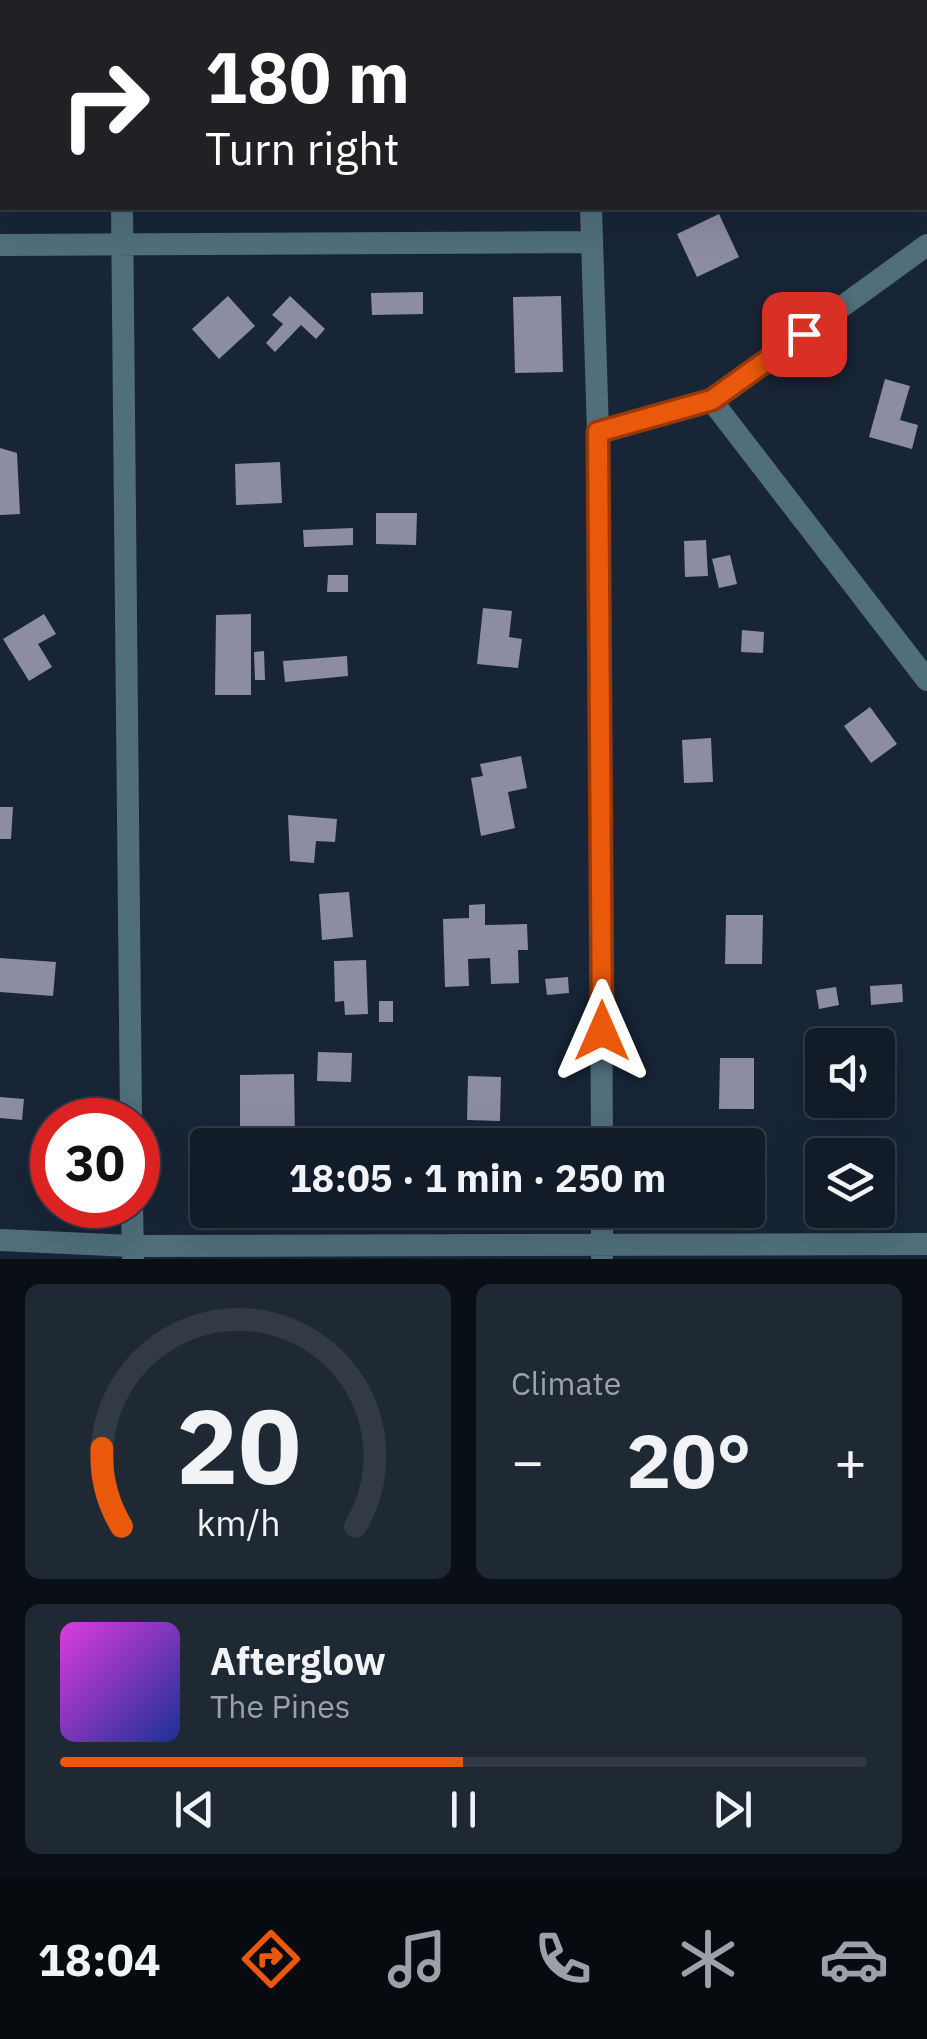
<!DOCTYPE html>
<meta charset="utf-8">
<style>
body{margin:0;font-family:"IBM Plex Sans",sans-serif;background:#1f2934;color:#f1f3f6;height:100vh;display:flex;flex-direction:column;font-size:38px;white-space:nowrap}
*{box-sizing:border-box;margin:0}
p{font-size:32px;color:#9ca1a8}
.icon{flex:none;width:55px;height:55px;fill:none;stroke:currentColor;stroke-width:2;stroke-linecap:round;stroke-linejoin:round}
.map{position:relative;height:1259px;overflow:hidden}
.details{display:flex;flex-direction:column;gap:25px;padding:25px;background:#0a0f16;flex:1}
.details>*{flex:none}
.banner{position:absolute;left:0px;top:0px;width:928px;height:210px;box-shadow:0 10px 40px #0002,0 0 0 2px #313a45;background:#202124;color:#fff;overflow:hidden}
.tools{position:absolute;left:805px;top:1028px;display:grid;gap:20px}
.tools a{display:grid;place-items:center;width:90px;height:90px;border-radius:10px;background:#121c28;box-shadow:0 10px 40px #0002,0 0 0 2px #313a45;font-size:50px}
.speed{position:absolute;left:30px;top:1098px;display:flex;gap:20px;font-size:50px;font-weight:700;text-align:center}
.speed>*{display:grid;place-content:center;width:130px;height:130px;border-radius:50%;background:#121c28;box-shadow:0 10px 40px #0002,0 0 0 2px #313a45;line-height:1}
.speed .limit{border:15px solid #d22;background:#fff;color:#111}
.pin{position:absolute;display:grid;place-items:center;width:85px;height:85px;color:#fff;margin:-42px;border-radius:20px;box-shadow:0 5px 15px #0006}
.me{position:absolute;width:110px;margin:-55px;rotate:0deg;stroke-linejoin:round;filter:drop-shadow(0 0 8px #0008)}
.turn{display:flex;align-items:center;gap:35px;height:210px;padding:0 40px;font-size:45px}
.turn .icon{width:130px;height:130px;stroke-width:2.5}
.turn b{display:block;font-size:70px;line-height:85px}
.big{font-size:75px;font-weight:800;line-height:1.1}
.details .card{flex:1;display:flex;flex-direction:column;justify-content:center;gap:15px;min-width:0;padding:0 35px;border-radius:15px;background:#1f2934}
.details .dial{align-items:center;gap:0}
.dial svg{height:260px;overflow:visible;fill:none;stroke:#313a45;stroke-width:7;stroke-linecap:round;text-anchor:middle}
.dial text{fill:#f1f3f6;stroke:none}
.song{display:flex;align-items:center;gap:30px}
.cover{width:120px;height:120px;border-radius:15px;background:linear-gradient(135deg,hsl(300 70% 55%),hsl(230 70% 35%))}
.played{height:10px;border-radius:5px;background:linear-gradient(90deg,#ea580c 50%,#313a45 50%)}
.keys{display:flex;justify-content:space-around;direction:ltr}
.heat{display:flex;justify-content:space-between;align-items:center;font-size:55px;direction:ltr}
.details .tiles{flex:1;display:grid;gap:25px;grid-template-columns:1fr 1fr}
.card:last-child{grid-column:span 2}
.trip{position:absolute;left:190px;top:1128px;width:575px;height:100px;border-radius:10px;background:#121c28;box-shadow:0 10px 40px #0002,0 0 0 2px #313a45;font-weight:800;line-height:100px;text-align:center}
.menu{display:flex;height:160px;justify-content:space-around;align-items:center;background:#070b10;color:#9ca1a8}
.menu .icon{width:70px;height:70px}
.menu .active{color:#ea580c}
.menu b{font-size:45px;color:#f1f3f6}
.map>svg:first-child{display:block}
.building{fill:#8d8ca5}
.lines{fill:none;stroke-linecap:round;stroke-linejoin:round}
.minor{stroke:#506f7b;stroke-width:22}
.route-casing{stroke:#983908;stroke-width:25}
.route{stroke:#ea580c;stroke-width:18}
</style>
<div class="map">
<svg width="927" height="1259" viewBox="0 0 927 1259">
<rect width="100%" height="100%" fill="#182536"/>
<path class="building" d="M719 214 739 257 697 277 677 234Z
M423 292V314L372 315 371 293Z
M228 296 255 326 219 359 192 329Z
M290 296 325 329 316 339 301 325 275 352 266 343 283 324 272 315Z
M561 296 563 372 515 373 513 297Z
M885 379 910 386 900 420 918 425 912 449 869 437Z
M0 448 17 453 20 514 0 515Z
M280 462 282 503 236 505 235 464Z
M376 513H417L416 545 376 544Z
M353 528V545L304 547 303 530Z
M706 540 708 576 685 577 684 541Z
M730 555 737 584 719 588 712 559Z
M328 575H348V592H327Z
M483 608 512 611 509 637 522 639 518 668 477 664Z
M44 614 56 634 38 644 52 667 29 681 3 639Z
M251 614V695H215L216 615Z
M742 630 764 632 763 653 741 652Z
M264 651 265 680H255L254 652Z
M347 656 348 676 285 682 283 661Z
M870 707 897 744 871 763 844 726Z
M711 738 713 782 684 783 682 740Z
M521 756 527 788 508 792 515 828 481 836 471 778 483 776 480 764Z
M0 807H13L11 839H0Z
M288 815 337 819 335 842 316 841 314 863 290 861Z
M349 892 353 937 322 940 319 894Z
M485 904V925L527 924 528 950H518L519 983 491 984 490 958 468 959 469 986 445 987 443 919 469 918V905Z
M726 915H763L762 964H725Z
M0 958 56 962 53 996 0 992Z
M366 960 368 1014 345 1015 344 1001 335 1002 334 961Z
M568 977 569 993 547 995 545 979Z
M902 984 903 1002 871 1005 870 986Z
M836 987 839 1005 819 1009 816 990Z
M379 1001H393V1022H379Z
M318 1052 352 1053 351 1082 317 1081Z
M720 1058H754V1109H719Z
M294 1074 295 1140H240V1075Z
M468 1076 501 1077 500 1121 467 1120Z
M0 1097 24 1099 22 1120 0 1118Z
M471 1134H496V1145H471Z"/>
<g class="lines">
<path class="minor" d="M118 0V2
M592 2 593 0
M122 208 131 1120
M591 208 598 432 602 1145
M0 245 591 242
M712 401 927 680
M598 432 712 401 927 245
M132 1205 133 1259
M602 1210V1256
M0 1240 132 1246 927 1244"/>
</g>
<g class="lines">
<g class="route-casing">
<path id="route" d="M602 1031 598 432 712 400 804 334"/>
</g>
<use href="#route" class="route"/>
</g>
</svg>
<div class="tools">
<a><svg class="icon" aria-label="sound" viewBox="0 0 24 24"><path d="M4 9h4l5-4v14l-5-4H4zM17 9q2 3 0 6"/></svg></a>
<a><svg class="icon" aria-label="layers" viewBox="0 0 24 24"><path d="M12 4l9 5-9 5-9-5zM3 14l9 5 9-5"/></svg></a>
</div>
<div class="speed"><div class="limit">30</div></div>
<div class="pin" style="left:804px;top:334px;background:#d93025"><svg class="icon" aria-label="arrive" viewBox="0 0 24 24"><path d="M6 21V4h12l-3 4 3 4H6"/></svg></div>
<svg class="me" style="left:602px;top:1031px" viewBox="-20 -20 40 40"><path d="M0-17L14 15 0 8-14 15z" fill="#ea580c" stroke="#fff" stroke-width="4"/></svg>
<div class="trip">18:05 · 1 min · 250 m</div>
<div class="banner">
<div class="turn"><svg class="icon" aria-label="right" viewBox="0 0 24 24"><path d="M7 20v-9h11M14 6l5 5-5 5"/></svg><div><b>180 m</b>Turn right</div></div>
</div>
</div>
<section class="details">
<div class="tiles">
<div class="card dial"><svg viewBox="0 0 100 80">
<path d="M14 69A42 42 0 1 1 86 69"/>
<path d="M14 69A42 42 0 0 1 8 45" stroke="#ea580c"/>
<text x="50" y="56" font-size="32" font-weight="700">20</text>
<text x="50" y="72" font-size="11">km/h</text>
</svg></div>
<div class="card"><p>Climate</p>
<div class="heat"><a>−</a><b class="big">20°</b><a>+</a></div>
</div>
<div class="card">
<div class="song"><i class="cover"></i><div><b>Afterglow</b><p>The Pines</p></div></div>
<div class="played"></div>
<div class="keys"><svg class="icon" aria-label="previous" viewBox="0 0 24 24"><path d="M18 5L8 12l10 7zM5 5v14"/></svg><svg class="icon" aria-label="pause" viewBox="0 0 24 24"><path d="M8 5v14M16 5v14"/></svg><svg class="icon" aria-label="next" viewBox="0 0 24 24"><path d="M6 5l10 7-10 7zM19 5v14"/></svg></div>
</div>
</div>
</section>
<nav class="menu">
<b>18:04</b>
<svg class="icon active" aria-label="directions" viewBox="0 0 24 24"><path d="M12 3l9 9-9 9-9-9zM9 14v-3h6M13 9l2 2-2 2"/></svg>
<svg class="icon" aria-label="music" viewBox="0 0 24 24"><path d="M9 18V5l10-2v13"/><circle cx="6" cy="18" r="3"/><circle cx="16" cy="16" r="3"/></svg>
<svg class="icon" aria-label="phone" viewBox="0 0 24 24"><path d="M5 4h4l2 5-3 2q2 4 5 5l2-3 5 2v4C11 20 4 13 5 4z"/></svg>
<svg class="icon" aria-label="climate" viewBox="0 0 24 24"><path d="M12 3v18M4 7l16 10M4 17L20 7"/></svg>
<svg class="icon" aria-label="car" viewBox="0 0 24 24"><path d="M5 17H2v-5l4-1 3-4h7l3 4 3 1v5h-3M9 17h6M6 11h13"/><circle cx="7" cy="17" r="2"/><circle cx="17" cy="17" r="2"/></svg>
</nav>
